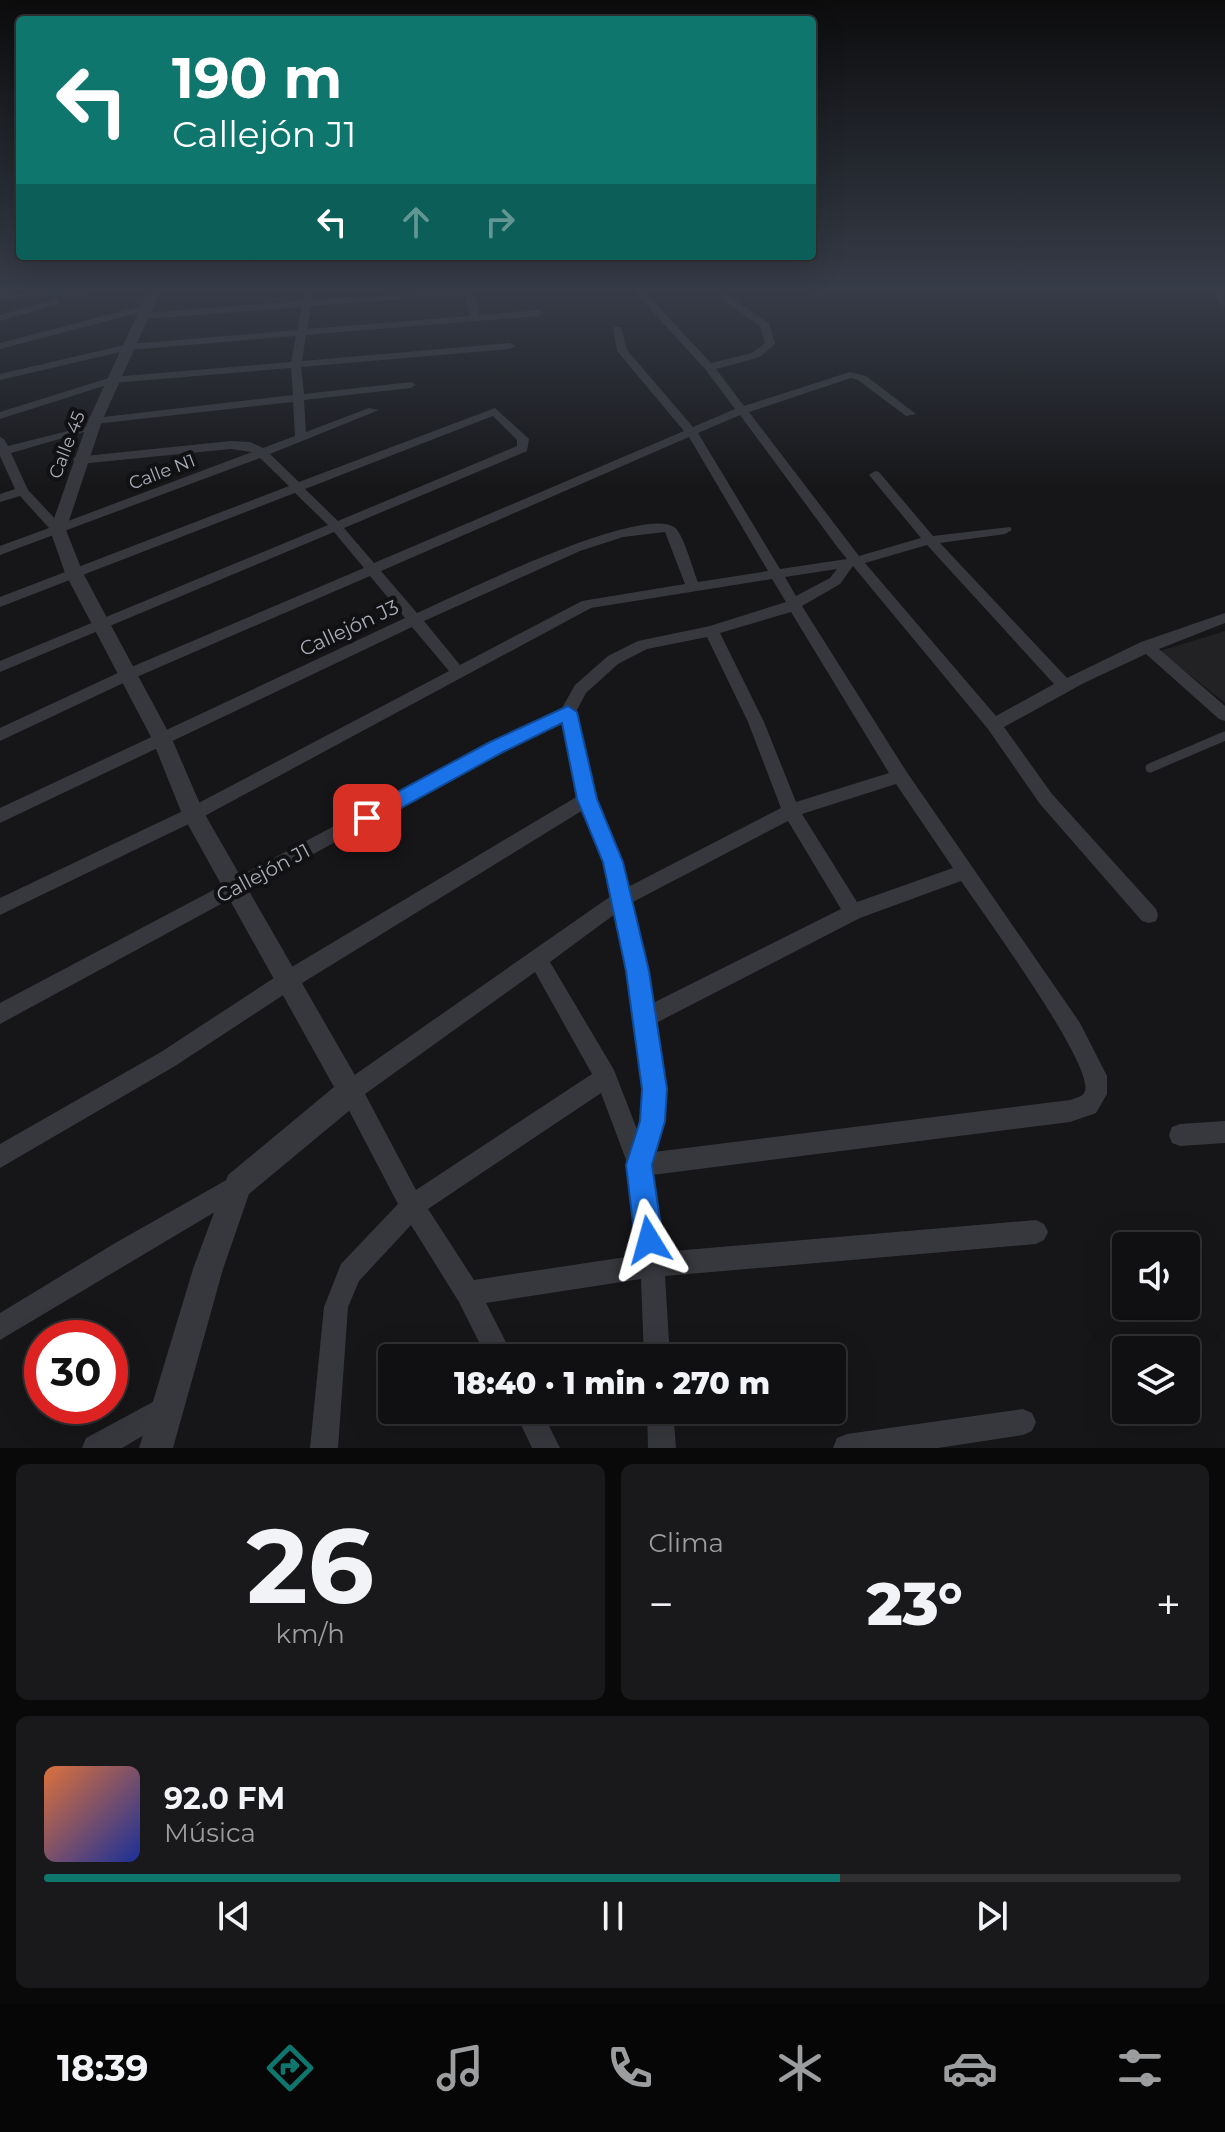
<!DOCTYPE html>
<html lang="es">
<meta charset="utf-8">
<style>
body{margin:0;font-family:Montserrat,sans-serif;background:#19191b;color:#f1f3f6;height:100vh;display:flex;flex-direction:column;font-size:30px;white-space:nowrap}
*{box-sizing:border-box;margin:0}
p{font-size:26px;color:#9c9d9f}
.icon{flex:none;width:44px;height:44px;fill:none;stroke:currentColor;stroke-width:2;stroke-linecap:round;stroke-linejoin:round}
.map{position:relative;height:1448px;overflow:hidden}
.drawer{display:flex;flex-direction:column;gap:16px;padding:16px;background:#09090a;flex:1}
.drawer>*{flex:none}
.top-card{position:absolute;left:16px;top:16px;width:800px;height:244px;border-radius:8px;box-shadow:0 8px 32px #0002,0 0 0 2px #303032;background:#0f766e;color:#fff;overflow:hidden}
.tools{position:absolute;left:1112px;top:1232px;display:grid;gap:16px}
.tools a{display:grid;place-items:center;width:88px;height:88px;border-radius:8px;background:#101012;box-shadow:0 8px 32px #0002,0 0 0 2px #303032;font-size:40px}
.speed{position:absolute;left:24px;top:1320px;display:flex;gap:16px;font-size:40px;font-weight:700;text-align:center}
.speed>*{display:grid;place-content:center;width:104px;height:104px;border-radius:50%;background:#101012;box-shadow:0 8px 32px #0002,0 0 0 2px #303032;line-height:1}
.speed .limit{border:12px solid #d22;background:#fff;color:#111}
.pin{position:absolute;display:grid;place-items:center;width:68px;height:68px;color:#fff;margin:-34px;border-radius:16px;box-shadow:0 4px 12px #0006}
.me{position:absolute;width:88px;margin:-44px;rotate:352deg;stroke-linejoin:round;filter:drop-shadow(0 0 6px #0008)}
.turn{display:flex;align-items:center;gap:28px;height:168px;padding:0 24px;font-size:36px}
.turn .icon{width:104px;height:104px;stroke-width:2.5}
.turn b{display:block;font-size:56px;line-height:68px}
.lanes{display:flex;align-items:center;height:76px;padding:0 24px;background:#0003;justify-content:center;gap:40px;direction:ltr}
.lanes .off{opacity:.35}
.big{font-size:60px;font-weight:800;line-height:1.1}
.drawer .card{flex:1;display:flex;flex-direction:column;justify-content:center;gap:12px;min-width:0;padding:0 28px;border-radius:12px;background:#19191b}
.drawer .dial{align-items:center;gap:0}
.dial b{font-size:104px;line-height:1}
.song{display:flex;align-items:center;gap:24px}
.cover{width:96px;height:96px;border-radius:12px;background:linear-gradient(135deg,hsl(20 70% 55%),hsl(230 70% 35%))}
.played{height:8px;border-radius:4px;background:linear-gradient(90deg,#0f766e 70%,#303032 70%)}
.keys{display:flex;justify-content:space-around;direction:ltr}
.heat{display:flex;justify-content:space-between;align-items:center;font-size:44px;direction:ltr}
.drawer .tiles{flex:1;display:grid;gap:16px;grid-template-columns:1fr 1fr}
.card:last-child{grid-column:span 2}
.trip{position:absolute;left:378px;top:1344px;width:468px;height:80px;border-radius:8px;background:#101012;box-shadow:0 8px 32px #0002,0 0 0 2px #303032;font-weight:800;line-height:80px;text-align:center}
.tab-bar{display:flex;height:128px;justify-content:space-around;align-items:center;background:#060607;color:#9c9d9f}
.tab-bar .icon{width:56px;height:56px}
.tab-bar .on{color:#0f766e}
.tab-bar b{font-size:36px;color:#f1f3f6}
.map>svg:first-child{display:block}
.built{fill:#222225}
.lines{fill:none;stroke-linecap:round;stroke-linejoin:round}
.service{stroke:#37383d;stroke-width:9}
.minor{fill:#37383d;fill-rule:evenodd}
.tertiary{fill:#37383d;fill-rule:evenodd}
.route{fill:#1a73e8;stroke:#114b97;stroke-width:2}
.labels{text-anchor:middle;stroke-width:8;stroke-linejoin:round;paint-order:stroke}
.far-street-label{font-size:18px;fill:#a8adb8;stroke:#111113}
.street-label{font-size:20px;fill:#a8adb8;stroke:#111113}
</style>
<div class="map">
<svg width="1225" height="1448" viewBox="0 0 1225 1448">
<rect width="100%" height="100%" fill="#161618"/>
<path class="built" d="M1225 631V703L1160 651Z"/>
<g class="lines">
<path class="service" d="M1150 768 1225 736"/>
<path class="minor" d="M143 287H181L176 290 0 300V294Z
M306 287H315L312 300 463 289 475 296 479 315 539 310 544 313 539 316 306 335 302 361 510 343 515 346 510 349 301 367 304 394 411 382 416 385 411 388 304 400 306 432 369 408 379 410 270 454 299 482 495 408 529 439 527 451 344 528 374 563 684 431 617 351 613 327H621L627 350 693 427 735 409 705 369 630 287H640L711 363 752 353 765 343 760 326 704 287H715L769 323 775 344 760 357 716 369 744 406 850 372 866 376 916 414 906 416 858 380 851 378 749 412 859 556 921 538 869 475 875 471 879 472 933 536 1010 527 1012 530 1005 534 940 543 1067 678 1141 642 1225 613V623L1159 649 1225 706V721L1219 719 1146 654 1084 683 1004 727 1052 794 1156 909 1158 915 1156 921 1149 923 1142 921 1040 804 988 729 853 566 840 584 802 606 906 771 1080 1023 1107 1076V1094L1096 1113 1070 1122 652 1175 662 1252 1036 1220 1044 1224 1048 1232 1044 1240 1036 1244 665 1276 670 1358H644L641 1279 486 1303 514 1358H487L459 1302 411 1225 359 1281 348 1307 338 1448H310L324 1307 341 1264 398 1204 343 1099 340 1091 343 1083 611 896 604 862 583 810 294 988 175 1066 0 1168V1144L161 1052 280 974 578 796 562 722 503 751 0 1024V1003L491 743 562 708 575 685 608 656 638 641 710 626 786 602 772 579 591 608 199 819 0 915V898L187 809 449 671 412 627 0 823V808L405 618 370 576 132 679 0 741V728L122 671 364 568 334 532 0 672V661L328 525 295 493 0 607V597L289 486 260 458 0 555V546L49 528 20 496 0 502V494L15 489 0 456V437L4 439 8 446 92 425 98 428 11 453 28 490 60 524 252 452 231 449 79 464 73 460 75 457 231 441 250 442 263 448 295 436 293 402 95 424 89 421 95 418 293 395 291 368 113 383 0 419V412L112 377 291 362 296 336 129 350 0 380V374L129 344 297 330 302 307 144 319 139 316 144 313 303 301ZM461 295 466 297 470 316 307 329 311 306ZM740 415 838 548 847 559 780 569 698 433ZM493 416 517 440V446L338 521 305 489ZM689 437 768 571 698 582C693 570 683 532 674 527 639 505 457 595 417 613L381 571ZM665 532 685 584 582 601 460 665 424 621 580 551 623 537ZM927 545 1054 684 996 716 865 563ZM837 569 830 578 796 596 785 577ZM791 612 889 773 796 802 764 722 720 633ZM707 637 748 722 781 808 628 887 622 862 596 799 576 712 586 693 618 664 647 649ZM896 784 953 868 857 902 802 814ZM788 821 841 909 651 1004 647 971 631 903ZM961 881C981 910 1094 1065 1085 1091 1083 1097 1076 1098 1070 1100L654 1152 663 1121 666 1089 654 1024 860 918ZM615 914 627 971 644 1089 638 1132 614 1070 550 962ZM535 972 592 1074 416 1190 365 1094ZM601 1093 628 1165 639 1255 474 1280 428 1209Z
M56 299 59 300V304L0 321V315Z
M146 305 149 306V310L0 349V343Z
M1225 1121V1143L1180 1146 1172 1143 1169 1135 1172 1127 1180 1124Z
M237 1174 245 1178 249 1186 245 1194 0 1340V1313L117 1242Z
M164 1396 173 1400 177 1409 173 1418 122 1448H82L86 1438Z
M1023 1409 1032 1413 1036 1422 1032 1431 1023 1435 938 1448H833L837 1438 847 1434Z
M514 1410H541L560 1448H532Z
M647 1410H673L676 1448H648Z"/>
<path class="tertiary" d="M150 287H162L102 421 66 530 83 573 172 739 203 811 364 1091 361 1101 249 1194 223 1269 173 1448H139L193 1269 228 1175 334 1087 182 814 152 739 65 573 50 530 88 421Z
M1211 287H1223L1225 306 1221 305Z"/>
</g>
<linearGradient id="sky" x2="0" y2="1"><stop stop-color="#0c0c0d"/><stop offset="0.59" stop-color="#363c48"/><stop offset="1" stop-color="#363c48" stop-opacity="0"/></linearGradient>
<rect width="1225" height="489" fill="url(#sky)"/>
<path class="route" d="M568 706 577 712 597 799 623 862 649 971 667 1089 665 1121 652 1165 663 1240 659 1250 649 1254 639 1250 635 1240 626 1165 640 1121 642 1089 626 971 603 862 577 799 562 723 503 752 374 823H360L357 818 360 812 490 742Z"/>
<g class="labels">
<g class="far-street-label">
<text transform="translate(67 445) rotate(-69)" y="6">Calle 45</text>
<text transform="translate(162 472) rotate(-21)" y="6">Calle N1</text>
</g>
<g class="street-label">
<text transform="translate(349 628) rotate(-25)" y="7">Callejón J3</text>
<text transform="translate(263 873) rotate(-28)" y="7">Callejón J1</text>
</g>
</g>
</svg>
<div class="tools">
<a><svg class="icon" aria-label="sound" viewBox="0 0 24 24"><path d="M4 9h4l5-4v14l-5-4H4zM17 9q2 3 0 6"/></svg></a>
<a><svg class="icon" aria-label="layers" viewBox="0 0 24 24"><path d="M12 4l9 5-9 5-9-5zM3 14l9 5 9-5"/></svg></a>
</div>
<div class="speed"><div class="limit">30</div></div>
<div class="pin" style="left:367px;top:818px;background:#d93025"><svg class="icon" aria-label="arrive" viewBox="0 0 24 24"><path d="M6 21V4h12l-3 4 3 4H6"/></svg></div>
<svg class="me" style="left:649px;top:1240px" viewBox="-20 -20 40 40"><path d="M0-17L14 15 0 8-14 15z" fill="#1a73e8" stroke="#fff" stroke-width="4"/></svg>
<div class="trip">18:40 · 1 min · 270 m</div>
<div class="top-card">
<div class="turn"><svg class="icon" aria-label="left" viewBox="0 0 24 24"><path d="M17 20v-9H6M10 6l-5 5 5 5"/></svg><div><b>190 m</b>Callejón J1</div></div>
<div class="lanes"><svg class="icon" aria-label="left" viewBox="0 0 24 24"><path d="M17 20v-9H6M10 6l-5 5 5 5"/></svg><svg class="icon off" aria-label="ahead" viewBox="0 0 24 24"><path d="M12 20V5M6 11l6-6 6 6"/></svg><svg class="icon off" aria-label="right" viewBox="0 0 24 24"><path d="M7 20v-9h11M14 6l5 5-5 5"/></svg></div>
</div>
</div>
<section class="drawer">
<div class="tiles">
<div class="card dial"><b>26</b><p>km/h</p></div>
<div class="card"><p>Clima</p>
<div class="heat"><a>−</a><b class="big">23°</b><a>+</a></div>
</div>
<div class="card">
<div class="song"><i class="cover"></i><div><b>92.0 FM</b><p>Música</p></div></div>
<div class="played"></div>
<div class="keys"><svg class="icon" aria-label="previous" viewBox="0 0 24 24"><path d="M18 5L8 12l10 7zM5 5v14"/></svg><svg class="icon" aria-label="pause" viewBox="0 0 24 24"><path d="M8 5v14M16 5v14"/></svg><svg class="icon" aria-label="next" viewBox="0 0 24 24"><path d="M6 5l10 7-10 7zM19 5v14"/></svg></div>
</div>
</div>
</section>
<nav class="tab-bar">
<b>18:39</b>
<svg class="icon on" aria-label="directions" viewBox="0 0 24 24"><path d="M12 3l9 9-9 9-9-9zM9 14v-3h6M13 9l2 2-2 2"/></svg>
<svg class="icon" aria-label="music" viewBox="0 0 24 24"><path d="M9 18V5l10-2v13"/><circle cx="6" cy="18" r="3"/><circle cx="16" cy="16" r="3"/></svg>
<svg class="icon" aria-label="phone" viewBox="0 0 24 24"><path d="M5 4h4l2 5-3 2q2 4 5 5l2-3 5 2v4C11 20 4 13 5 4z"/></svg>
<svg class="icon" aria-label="climate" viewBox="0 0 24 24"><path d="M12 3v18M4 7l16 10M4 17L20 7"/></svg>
<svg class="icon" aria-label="car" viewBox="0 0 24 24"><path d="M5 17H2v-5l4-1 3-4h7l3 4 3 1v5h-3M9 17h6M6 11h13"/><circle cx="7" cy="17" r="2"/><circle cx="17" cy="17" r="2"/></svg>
<svg class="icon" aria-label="filters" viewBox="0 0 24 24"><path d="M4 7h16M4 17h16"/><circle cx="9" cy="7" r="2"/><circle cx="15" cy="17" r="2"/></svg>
</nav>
